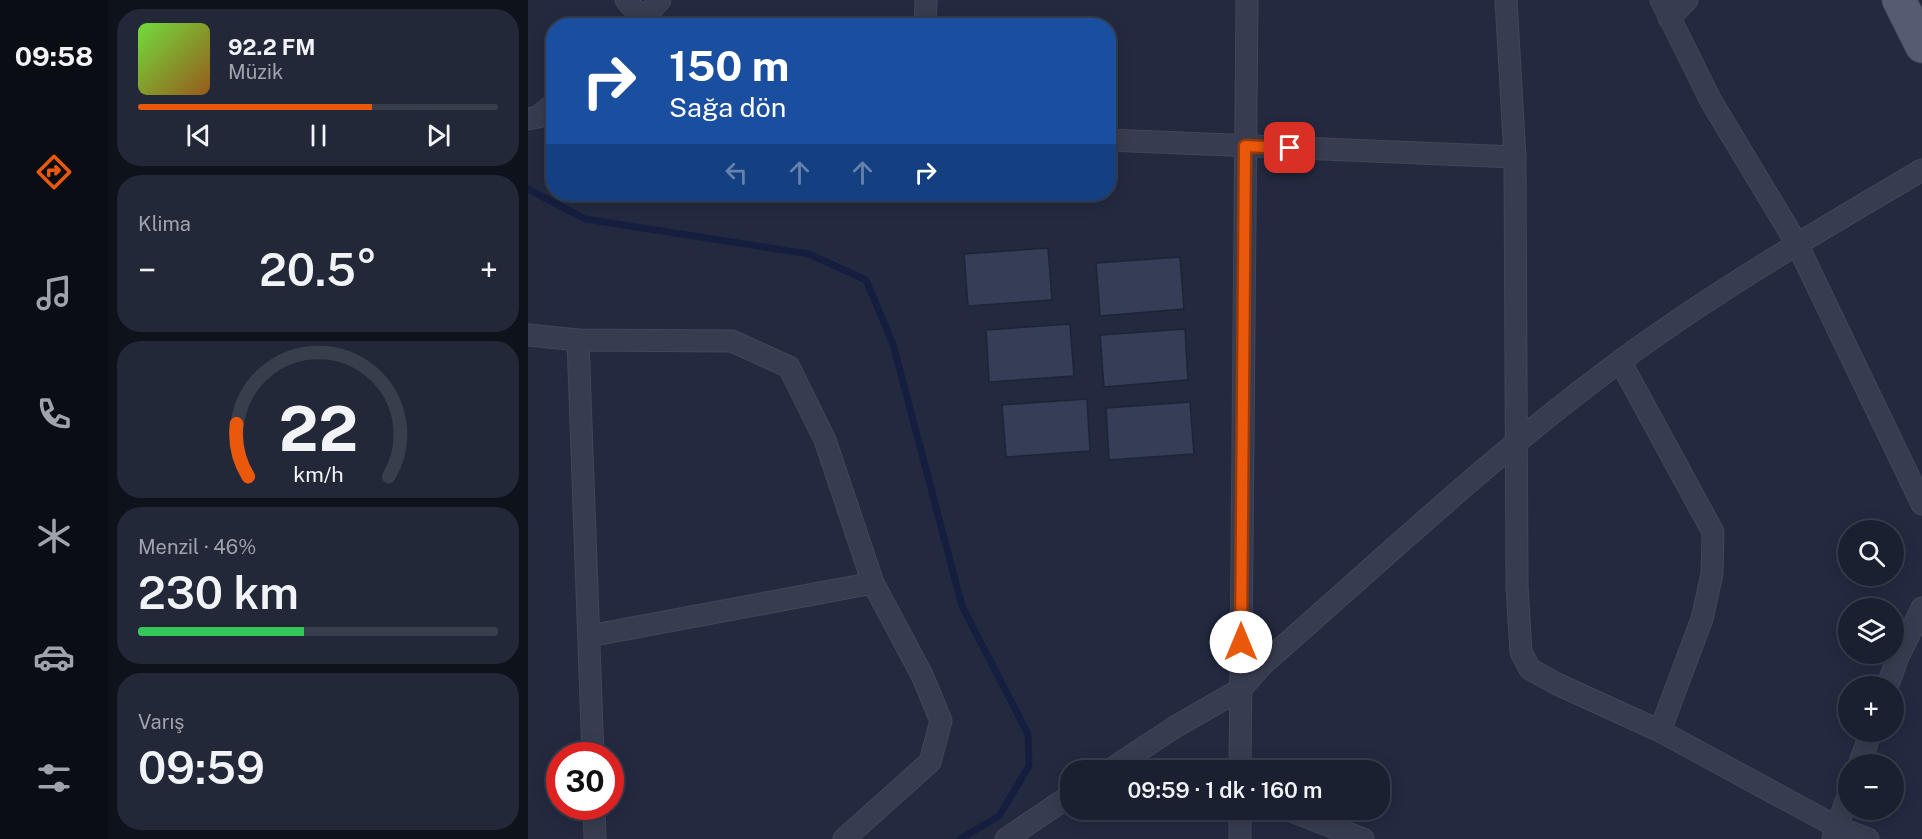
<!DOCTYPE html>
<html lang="tr">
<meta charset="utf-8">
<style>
body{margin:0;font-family:"Public Sans",sans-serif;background:#232838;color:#f1f3f6;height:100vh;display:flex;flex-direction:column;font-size:22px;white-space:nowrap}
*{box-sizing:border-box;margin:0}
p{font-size:20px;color:#9fa3ab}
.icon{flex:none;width:33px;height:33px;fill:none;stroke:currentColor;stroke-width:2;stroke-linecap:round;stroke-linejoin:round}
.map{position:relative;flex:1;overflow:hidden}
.panel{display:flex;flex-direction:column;gap:9px;padding:9px;background:#0e121a;width:420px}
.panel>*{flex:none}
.top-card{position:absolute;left:18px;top:18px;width:570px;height:183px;border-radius:24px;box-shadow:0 3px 15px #0003,0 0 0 2px #383e4c;background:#1a4fa0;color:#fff;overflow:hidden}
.tools{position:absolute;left:1310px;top:520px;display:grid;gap:12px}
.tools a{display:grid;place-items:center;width:66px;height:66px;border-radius:50%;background:#1a2030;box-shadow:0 3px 15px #0003,0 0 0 2px #383e4c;font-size:30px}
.speed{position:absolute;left:18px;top:742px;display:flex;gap:12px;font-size:30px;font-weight:700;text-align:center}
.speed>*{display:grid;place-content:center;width:78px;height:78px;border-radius:50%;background:#1a2030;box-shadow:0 3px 15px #0003,0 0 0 2px #383e4c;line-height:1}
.speed .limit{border:9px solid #d22;background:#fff;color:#111}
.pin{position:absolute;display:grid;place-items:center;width:51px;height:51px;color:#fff;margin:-26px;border-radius:12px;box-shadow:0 3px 9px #0006}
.me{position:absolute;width:66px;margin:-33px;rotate:0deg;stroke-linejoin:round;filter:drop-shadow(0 0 4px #0008)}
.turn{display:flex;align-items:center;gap:21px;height:126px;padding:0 24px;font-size:27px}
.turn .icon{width:78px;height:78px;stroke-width:2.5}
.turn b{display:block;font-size:42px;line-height:51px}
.lanes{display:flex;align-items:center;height:57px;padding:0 24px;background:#0003;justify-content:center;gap:30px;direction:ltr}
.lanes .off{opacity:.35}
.big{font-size:45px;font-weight:600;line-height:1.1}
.panel .widget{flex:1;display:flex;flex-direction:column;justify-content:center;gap:9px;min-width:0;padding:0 21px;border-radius:24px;background:#232838}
.panel .dial{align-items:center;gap:0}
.dial svg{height:156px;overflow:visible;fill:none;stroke:#383e4c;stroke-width:7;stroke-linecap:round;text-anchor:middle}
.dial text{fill:#f1f3f6;stroke:none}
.song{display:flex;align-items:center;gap:18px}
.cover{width:72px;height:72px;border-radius:9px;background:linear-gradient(135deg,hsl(100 70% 55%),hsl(30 70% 35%))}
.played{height:6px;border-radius:3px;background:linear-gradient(90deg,#ea580c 65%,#383e4c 65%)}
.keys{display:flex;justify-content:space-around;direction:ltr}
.heat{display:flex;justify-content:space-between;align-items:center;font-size:33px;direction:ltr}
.charge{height:9px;border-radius:4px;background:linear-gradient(90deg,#34c759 46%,#383e4c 0)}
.trip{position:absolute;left:532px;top:760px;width:330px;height:60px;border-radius:24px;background:#1a2030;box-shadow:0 3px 15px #0003,0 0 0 2px #383e4c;font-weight:600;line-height:60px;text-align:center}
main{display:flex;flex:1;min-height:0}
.tab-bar{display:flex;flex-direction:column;width:108px;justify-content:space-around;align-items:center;background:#0a0d13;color:#9fa3ab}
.tab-bar .icon{width:42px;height:42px}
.tab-bar .selected{color:#ea580c}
.tab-bar b{font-size:27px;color:#f1f3f6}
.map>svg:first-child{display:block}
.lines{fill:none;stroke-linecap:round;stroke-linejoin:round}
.stream{stroke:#151e3f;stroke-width:7}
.building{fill:#353d57;stroke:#1e2437;stroke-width:1.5}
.minor-casing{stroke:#414659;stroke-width:23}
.primary-casing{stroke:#414659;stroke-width:35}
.minor{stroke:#373d50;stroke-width:21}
.primary{stroke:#555b70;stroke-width:33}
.route-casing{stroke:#983908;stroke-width:15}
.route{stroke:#ea580c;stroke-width:10}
</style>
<main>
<nav class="tab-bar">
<b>09:58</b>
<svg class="icon selected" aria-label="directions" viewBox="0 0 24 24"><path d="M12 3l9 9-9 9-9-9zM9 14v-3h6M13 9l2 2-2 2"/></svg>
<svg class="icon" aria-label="music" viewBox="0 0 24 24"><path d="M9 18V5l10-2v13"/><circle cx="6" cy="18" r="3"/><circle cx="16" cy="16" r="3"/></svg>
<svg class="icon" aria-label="phone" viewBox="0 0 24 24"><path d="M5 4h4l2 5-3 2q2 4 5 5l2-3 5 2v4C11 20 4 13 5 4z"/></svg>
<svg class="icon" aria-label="climate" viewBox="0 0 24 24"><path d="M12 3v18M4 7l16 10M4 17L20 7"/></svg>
<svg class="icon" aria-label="car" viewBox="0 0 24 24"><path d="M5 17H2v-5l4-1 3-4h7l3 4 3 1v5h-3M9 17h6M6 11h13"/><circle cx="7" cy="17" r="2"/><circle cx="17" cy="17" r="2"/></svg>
<svg class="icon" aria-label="filters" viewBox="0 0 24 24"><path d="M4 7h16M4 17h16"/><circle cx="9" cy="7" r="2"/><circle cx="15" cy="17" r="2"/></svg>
</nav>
<section class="panel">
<div class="widget">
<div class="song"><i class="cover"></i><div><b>92.2 FM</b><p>Müzik</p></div></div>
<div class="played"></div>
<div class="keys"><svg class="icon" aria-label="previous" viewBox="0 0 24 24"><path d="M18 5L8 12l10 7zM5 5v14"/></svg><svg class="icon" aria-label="pause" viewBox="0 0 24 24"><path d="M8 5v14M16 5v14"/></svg><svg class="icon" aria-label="next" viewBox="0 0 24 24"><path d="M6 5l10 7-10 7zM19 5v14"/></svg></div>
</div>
<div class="widget"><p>Klima</p>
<div class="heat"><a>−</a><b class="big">20.5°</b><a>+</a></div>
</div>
<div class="widget dial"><svg viewBox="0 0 100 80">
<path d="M14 69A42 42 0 1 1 86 69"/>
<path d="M14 69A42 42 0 0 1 8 42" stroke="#ea580c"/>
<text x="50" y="56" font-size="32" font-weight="700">22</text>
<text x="50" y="72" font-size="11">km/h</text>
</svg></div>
<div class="widget"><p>Menzil · 46%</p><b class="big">230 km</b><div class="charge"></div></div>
<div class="widget"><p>Varış</p><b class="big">09:59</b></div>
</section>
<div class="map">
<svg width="1394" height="839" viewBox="0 0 1394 839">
<rect width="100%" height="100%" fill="#232a40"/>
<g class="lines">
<path class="stream" d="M0 189 57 219 281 254 338 280 365 344 434 606 500 734 501 766 471 816 432 839"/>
</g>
<path class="building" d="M520 248 524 300 440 306 436 254Z
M652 257 656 309 572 316 568 263Z
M542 324 546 376 461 382 458 330Z
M657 329 660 380 576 387 572 335Z
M559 399 562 451 478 457 474 405Z
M662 402 666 454 581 460 578 408Z"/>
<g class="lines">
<g class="minor-casing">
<path id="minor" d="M98 0 115 19
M978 0 987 157 989 586 993 652 1002 669 1029 684 1132 731 1309 827 1340 839
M1133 0 1183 101 1269 244 1394 504
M1141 18 1159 0
M109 26 132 0
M397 26 398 0
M0 119 10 117 26 104
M580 140 987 157
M0 335 50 340 204 341 261 367 297 440 345 583 394 675 413 721 402 762 316 839
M50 340 65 756
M1092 361 1185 532 1184 574 1174 619 1132 731
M61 636 345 583
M1359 687 1370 657 1394 608
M1331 765 1343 732
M580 771 647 727 713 689 735 664C852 562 966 454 1091 362 1186 292 1292 230 1394 170
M712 771 719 0
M66 807 67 839
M761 810 835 839
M1305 838 1320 796
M478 839 543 795
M712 839V810"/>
</g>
<g class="primary-casing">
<path id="primary" d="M1371 0 1394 46"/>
</g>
<use href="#minor" class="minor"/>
<use href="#primary" class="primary"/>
</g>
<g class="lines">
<g class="route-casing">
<path id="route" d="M713 642 717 146 762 148"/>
</g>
<use href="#route" class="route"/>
</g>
</svg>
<div class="tools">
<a><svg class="icon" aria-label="search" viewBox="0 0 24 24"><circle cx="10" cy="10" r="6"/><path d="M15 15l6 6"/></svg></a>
<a><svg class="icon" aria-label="layers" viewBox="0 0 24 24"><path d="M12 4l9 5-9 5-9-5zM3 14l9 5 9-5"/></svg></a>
<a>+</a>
<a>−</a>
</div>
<div class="speed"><div class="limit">30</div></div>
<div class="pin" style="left:762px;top:148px;background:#d93025"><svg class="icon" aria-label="arrive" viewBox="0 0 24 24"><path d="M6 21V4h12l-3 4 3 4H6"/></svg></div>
<svg class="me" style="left:713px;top:642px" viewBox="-20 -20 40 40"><circle r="19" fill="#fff"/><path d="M0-13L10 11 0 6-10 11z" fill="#ea580c"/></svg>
<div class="trip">09:59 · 1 dk · 160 m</div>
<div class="top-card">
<div class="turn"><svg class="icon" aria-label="right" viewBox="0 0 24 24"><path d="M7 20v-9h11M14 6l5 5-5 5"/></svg><div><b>150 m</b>Sağa dön</div></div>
<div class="lanes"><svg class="icon off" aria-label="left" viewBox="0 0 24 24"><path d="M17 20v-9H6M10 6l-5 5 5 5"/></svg><svg class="icon off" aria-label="ahead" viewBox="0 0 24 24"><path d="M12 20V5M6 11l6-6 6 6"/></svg><svg class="icon off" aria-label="ahead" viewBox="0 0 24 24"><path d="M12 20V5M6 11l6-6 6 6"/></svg><svg class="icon" aria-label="right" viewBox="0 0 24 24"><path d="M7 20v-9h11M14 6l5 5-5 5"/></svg></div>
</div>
</div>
</main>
